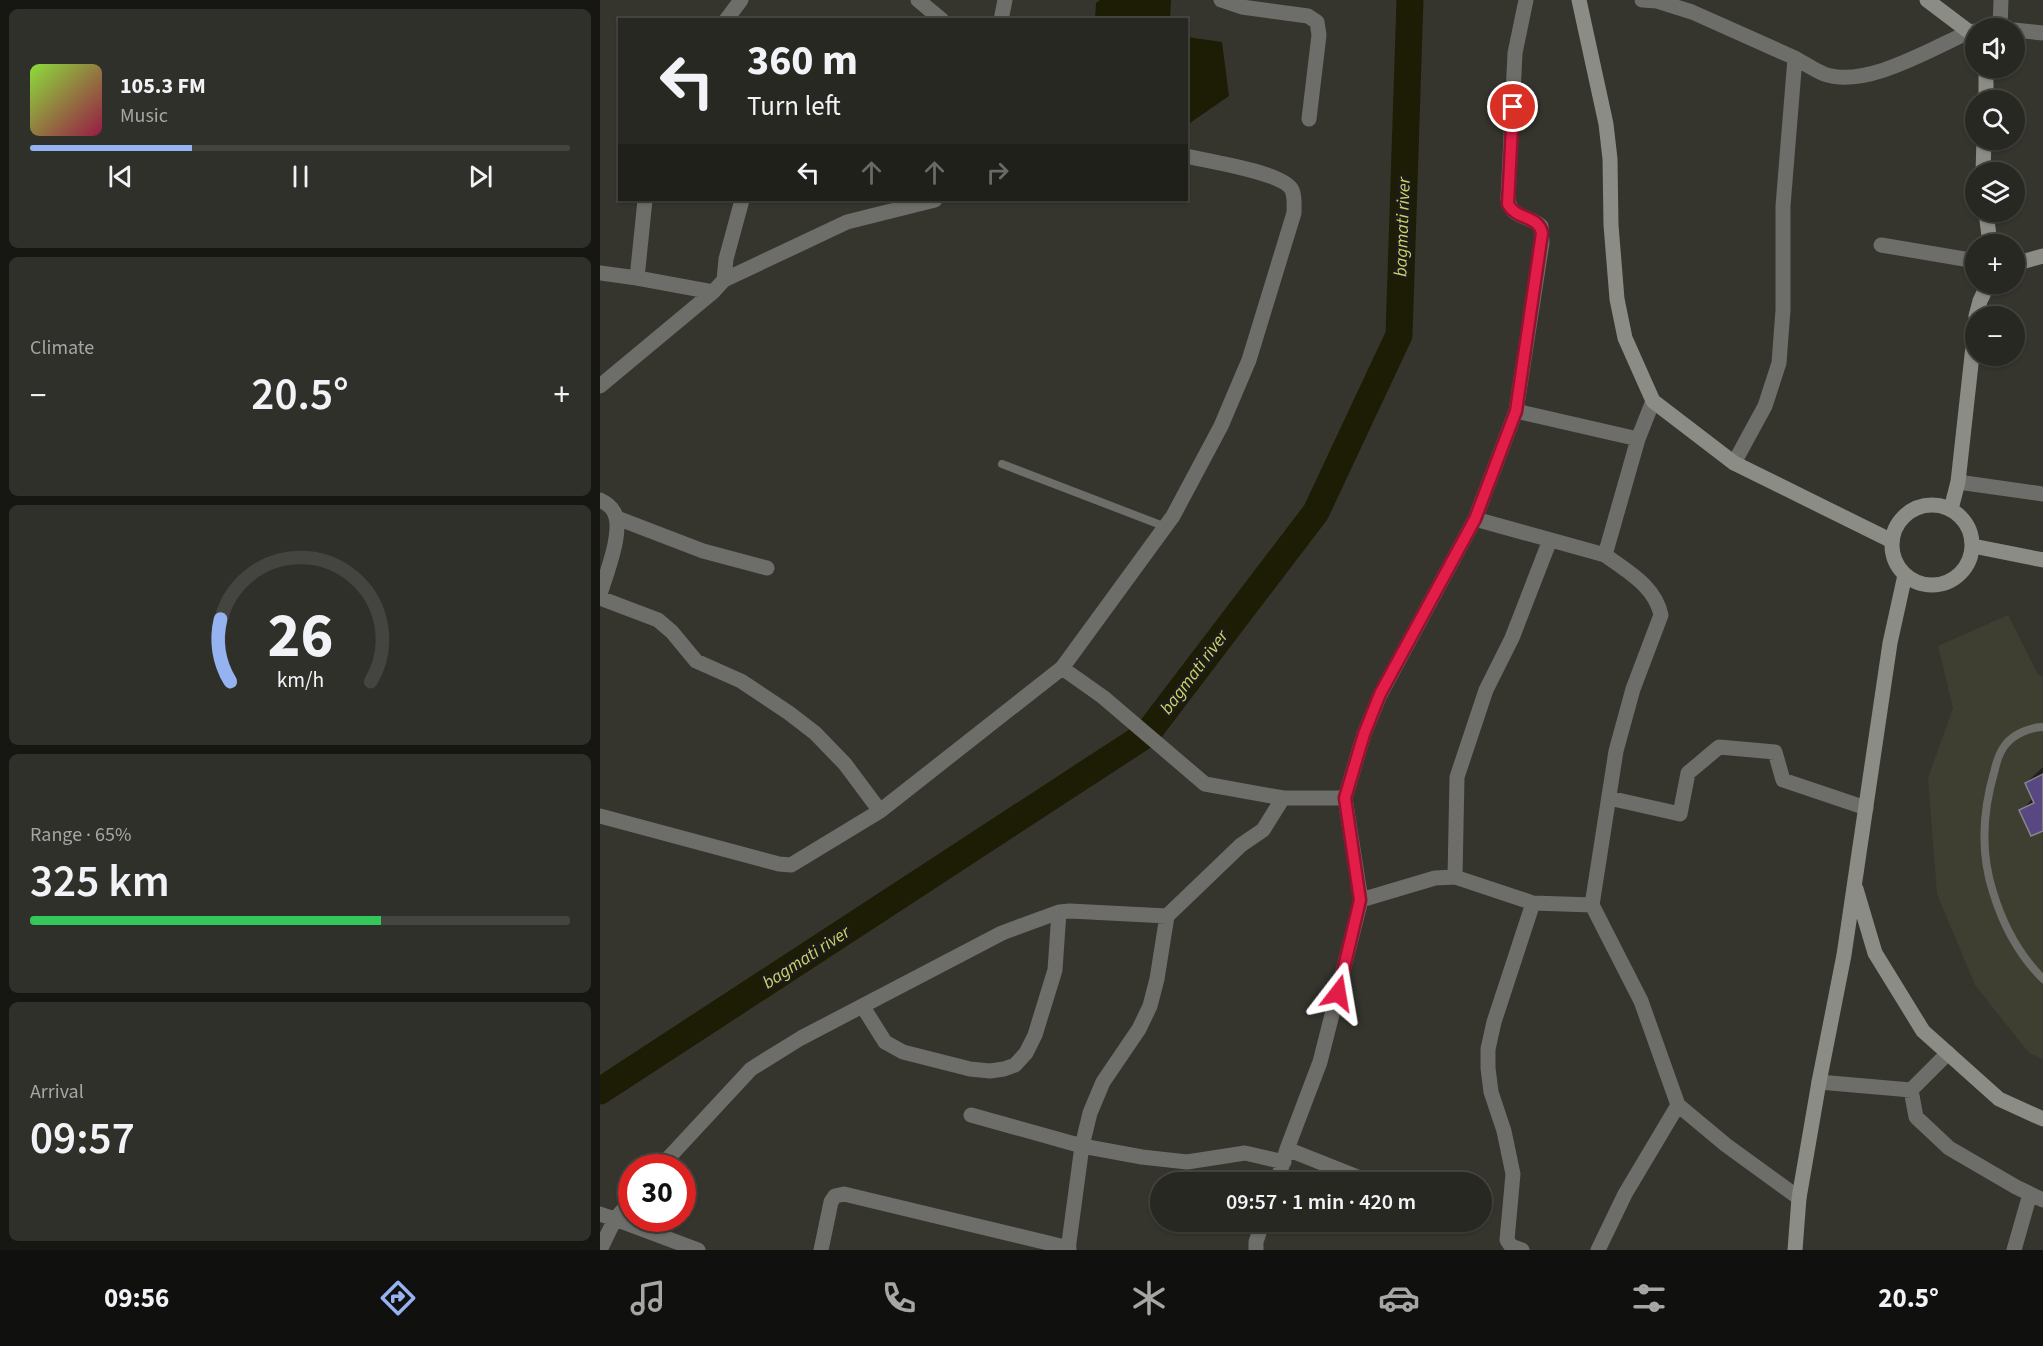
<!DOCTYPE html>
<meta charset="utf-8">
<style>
body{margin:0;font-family:"Source Sans 3",sans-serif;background:#30302a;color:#f1f3f6;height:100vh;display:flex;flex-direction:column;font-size:22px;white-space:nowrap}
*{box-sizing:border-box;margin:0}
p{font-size:20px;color:#a5a6a5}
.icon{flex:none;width:33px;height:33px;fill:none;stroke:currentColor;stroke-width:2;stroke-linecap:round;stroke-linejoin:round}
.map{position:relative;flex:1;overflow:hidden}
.side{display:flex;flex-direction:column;gap:9px;padding:9px;background:#161613;width:600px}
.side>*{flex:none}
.hud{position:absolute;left:18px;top:18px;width:570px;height:183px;border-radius:0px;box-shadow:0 2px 4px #0004,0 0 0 2px #444440;background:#282822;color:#f1f3f6;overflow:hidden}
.fabs{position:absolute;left:1365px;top:18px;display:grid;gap:12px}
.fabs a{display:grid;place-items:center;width:60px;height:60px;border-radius:50%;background:#282822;box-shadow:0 2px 4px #0004,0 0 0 2px #444440;font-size:30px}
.speed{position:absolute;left:18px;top:1154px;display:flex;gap:12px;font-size:30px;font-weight:700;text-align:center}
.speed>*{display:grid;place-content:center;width:78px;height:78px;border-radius:50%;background:#282822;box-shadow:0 2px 4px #0004,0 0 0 2px #444440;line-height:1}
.speed .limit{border:9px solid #d22;background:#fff;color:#111}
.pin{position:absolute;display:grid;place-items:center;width:51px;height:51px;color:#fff;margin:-26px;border:3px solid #fff;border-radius:50%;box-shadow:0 2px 6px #0007}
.me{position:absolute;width:66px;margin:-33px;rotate:14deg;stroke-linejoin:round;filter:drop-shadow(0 0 4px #0008)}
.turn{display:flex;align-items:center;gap:21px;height:126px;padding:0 30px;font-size:27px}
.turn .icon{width:78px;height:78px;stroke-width:2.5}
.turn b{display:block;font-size:42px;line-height:51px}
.lanes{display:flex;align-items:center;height:57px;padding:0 30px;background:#0003;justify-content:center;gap:30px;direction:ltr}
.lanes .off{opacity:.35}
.big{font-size:45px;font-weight:600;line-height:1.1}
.side .tile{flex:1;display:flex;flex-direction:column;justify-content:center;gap:9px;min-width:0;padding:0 21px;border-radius:9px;background:#30302a}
.side .dial{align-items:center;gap:0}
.dial svg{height:156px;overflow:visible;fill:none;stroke:#444440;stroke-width:7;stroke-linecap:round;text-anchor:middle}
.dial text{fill:#f1f3f6;stroke:none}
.song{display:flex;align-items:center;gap:18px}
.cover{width:72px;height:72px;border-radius:9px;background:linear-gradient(135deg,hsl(90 70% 55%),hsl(340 70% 35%))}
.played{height:6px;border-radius:3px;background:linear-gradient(90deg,#95b2f1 30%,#444440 30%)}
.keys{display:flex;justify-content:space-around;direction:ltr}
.heat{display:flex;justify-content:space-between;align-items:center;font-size:33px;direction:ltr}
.charge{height:9px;border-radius:4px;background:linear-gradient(90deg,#34c759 65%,#444440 0)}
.trip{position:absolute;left:550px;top:1172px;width:342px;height:60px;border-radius:30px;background:#282822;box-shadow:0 2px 4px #0004,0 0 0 2px #444440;font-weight:600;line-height:60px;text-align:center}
.dock{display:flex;height:96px;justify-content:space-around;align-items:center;background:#10100e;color:#a5a6a5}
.dock .icon{width:42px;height:42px}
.dock .on{color:#95b2f1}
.dock b{font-size:27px;color:#f1f3f6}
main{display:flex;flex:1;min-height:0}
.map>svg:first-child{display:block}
.built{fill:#3e3e31}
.water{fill:#1d1d06}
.shadow{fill:#0007}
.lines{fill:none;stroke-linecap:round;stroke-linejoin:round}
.river{stroke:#1d1d06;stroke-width:27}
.building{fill:#594781;stroke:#87868e;stroke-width:1.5}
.lane{stroke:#6d6d69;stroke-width:8}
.street{stroke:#6d6d69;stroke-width:15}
.secondary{stroke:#8c8c87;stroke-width:15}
.route-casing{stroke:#92132f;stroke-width:15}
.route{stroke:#e11d48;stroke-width:10}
.labels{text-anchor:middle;stroke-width:6;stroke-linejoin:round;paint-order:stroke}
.water-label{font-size:18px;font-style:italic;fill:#cfd06a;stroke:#1c1c19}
</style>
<main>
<section class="side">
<div class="tile">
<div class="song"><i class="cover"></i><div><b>105.3 FM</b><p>Music</p></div></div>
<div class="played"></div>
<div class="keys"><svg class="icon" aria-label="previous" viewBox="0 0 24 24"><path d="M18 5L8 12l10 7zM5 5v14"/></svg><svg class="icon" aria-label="pause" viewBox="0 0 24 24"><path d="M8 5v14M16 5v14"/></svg><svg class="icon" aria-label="next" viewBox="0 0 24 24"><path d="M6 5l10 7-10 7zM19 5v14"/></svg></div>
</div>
<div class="tile"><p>Climate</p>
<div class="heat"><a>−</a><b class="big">20.5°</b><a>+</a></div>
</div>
<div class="tile dial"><svg viewBox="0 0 100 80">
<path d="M14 69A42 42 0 1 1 86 69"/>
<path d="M14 69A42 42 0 0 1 9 37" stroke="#95b2f1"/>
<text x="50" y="56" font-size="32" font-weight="700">26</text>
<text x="50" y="72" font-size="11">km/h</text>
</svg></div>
<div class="tile"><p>Range · 65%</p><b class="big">325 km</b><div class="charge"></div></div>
<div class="tile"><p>Arrival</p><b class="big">09:57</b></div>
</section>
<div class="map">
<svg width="1443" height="1250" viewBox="0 0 1443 1250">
<rect width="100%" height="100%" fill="#35352e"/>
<path class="built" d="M1408 615 1438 675 1443 676V1059L1429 1053 1375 985 1337 894 1328 778 1353 708 1338 646Z"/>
<path class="water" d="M500 0H571L570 19H495L496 3Z
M587 37 622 42 629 96 587 125Z"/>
<path class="shadow" d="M1443 767V829L1421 811 1433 798 1426 783Z"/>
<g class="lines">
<path class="river" d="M0 1091 547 734 716 512 799 335 810 0"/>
</g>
<path class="building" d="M1443 774V831L1431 836 1419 810 1434 803 1425 783Z"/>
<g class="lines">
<path class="lane" d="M402 464 566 527
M1443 727C1431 727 1414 734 1406 744 1400 751 1397 760 1395 769 1383 809 1380 852 1393 892 1403 925 1419 955 1443 979"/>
<path class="street" d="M318 0 342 20
M621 0 642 7 708 16 717 22 719 35 709 119
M1042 0 1057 1 1092 12 1195 58
M126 20 141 0
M401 20 405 0
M1400 28 1401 0
M1414 30 1443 33
M586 156C607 161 683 172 692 190 695 197 694 205 694 213L649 360 621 426 573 516 462 668 503 697 605 784 683 798H745
M45 200 37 278 113 292
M1281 245 1376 261
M0 273 37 278
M124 280 126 259 142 200
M0 386 113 292 124 280 247 222 335 200
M1053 401 1038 439 1005 555C1028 572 1055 586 1061 615L1033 689 1016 751 992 905 1041 1001 1078 1105 1126 1145 1199 1198
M916 411 1038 439
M1134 463 1165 406 1179 363 1183 310V206L1195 58C1204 63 1214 70 1224 74 1265 89 1331 49 1369 32L1376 31
M1358 482 1443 494
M0 500C6 503 11 506 14 512 24 530 6 575 0 594
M17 518 103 551 167 568
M875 519 916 411 942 243 941 226C929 215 909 218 908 198L915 53 926 0
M0 598 58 620 72 632 96 661 141 681 189 713 215 733 245 764 280 811
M1009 798 1080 814 1088 773 1119 747 1175 752 1183 780 1266 808
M0 816 179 864 191 865 280 811 462 668
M855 877 857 777 886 690 912 638 950 540
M761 900 835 878 855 877 933 903 992 905
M263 1007 285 1042 303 1052 370 1069 390 1071 404 1069 415 1065 426 1053 435 1035 455 970 459 912
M1219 1082 1311 1090 1348 1053
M1311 1090 1316 1117 1349 1148 1416 1187 1443 1200
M371 1115 482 1146 542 1157 587 1162 645 1153 684 1162
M687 1149 770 1182
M60 1167 151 1069 201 1038 402 933 459 912 470 911 567 916
M677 1182 687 1149 720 1062 761 900 745 798 764 734 780 695 875 519 1005 555
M0 1214 15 1219 32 1200
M0 1250 15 1219 98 1250
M221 1250 231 1202 235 1196 244 1194 469 1248
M468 1250 482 1146 490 1113 503 1082 539 1029 550 1006 557 979 567 916 641 845 663 830 683 798
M656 1250V1242L663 1221
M922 1250 911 1246 907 1240 913 1174 904 1131 891 1092 888 1068V1049L894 1022 933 903
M998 1250 1025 1194 1078 1105
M1414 1250 1430 1194"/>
<path class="secondary" d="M979 0 1006 124 1010 159 1011 225 1017 299 1025 338 1053 401 1134 463 1292 541
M1327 0 1376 37
M1386 68V100
M1383 172 1384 140
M1386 212 1390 244
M1414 264 1443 256
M1376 316 1380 301 1388 284
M1292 545a40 40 0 1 1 80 0a40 40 0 1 1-80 0Z
M1351 509 1358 482 1376 319
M1373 546 1443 560
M1256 889 1275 953 1323 1031 1399 1099 1443 1119
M1195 1250 1199 1198 1219 1082 1244 955 1290 643 1305 575"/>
</g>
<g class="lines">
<g class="route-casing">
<path id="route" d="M738 993 760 900 745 798 764 734 780 694 875 519 916 411 942 233C938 215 916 220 908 204L913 107"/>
</g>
<use href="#route" class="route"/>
</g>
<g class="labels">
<g class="water-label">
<text transform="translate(802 227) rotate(-88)" y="6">bagmati river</text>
<text transform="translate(594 672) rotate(-53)" y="6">bagmati river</text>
<text transform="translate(206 957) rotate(-33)" y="6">bagmati river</text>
</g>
</g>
</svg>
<div class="fabs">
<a><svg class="icon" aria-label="sound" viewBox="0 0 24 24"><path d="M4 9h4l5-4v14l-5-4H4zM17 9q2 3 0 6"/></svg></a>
<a><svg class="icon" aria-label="search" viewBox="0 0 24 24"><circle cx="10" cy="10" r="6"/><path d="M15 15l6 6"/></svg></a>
<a><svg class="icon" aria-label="layers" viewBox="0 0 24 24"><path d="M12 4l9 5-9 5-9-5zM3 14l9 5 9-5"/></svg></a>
<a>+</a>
<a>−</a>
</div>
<div class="speed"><div class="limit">30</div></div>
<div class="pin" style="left:913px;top:107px;background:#d93025"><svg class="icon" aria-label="arrive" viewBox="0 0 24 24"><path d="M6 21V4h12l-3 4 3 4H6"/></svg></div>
<svg class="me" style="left:738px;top:993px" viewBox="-20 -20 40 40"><path d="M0-17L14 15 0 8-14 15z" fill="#e11d48" stroke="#fff" stroke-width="4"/></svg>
<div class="trip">09:57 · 1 min · 420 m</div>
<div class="hud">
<div class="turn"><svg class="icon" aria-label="left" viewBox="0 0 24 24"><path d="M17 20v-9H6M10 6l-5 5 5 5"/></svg><div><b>360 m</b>Turn left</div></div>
<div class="lanes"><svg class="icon" aria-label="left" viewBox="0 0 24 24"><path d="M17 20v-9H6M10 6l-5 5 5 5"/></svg><svg class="icon off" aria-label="ahead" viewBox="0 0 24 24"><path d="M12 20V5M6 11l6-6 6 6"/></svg><svg class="icon off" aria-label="ahead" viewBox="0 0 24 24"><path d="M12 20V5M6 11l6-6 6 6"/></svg><svg class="icon off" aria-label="right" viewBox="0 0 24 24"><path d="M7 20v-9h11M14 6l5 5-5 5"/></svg></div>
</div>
</div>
</main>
<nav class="dock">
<b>09:56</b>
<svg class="icon on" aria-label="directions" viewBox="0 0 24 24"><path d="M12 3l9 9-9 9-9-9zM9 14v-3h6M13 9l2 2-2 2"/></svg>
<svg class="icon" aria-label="music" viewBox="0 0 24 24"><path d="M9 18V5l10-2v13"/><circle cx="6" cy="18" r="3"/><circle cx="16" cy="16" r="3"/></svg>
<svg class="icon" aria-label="phone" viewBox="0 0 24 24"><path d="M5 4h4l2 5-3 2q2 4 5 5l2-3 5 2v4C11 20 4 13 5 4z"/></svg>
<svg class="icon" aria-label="climate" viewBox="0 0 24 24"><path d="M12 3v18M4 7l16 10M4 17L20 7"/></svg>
<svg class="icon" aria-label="car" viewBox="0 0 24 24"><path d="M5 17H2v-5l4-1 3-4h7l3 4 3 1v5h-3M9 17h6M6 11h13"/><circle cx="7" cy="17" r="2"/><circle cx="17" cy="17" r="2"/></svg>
<svg class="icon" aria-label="filters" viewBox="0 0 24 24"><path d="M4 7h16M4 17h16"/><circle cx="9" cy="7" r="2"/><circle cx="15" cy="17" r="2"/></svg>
<b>20.5°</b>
</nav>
